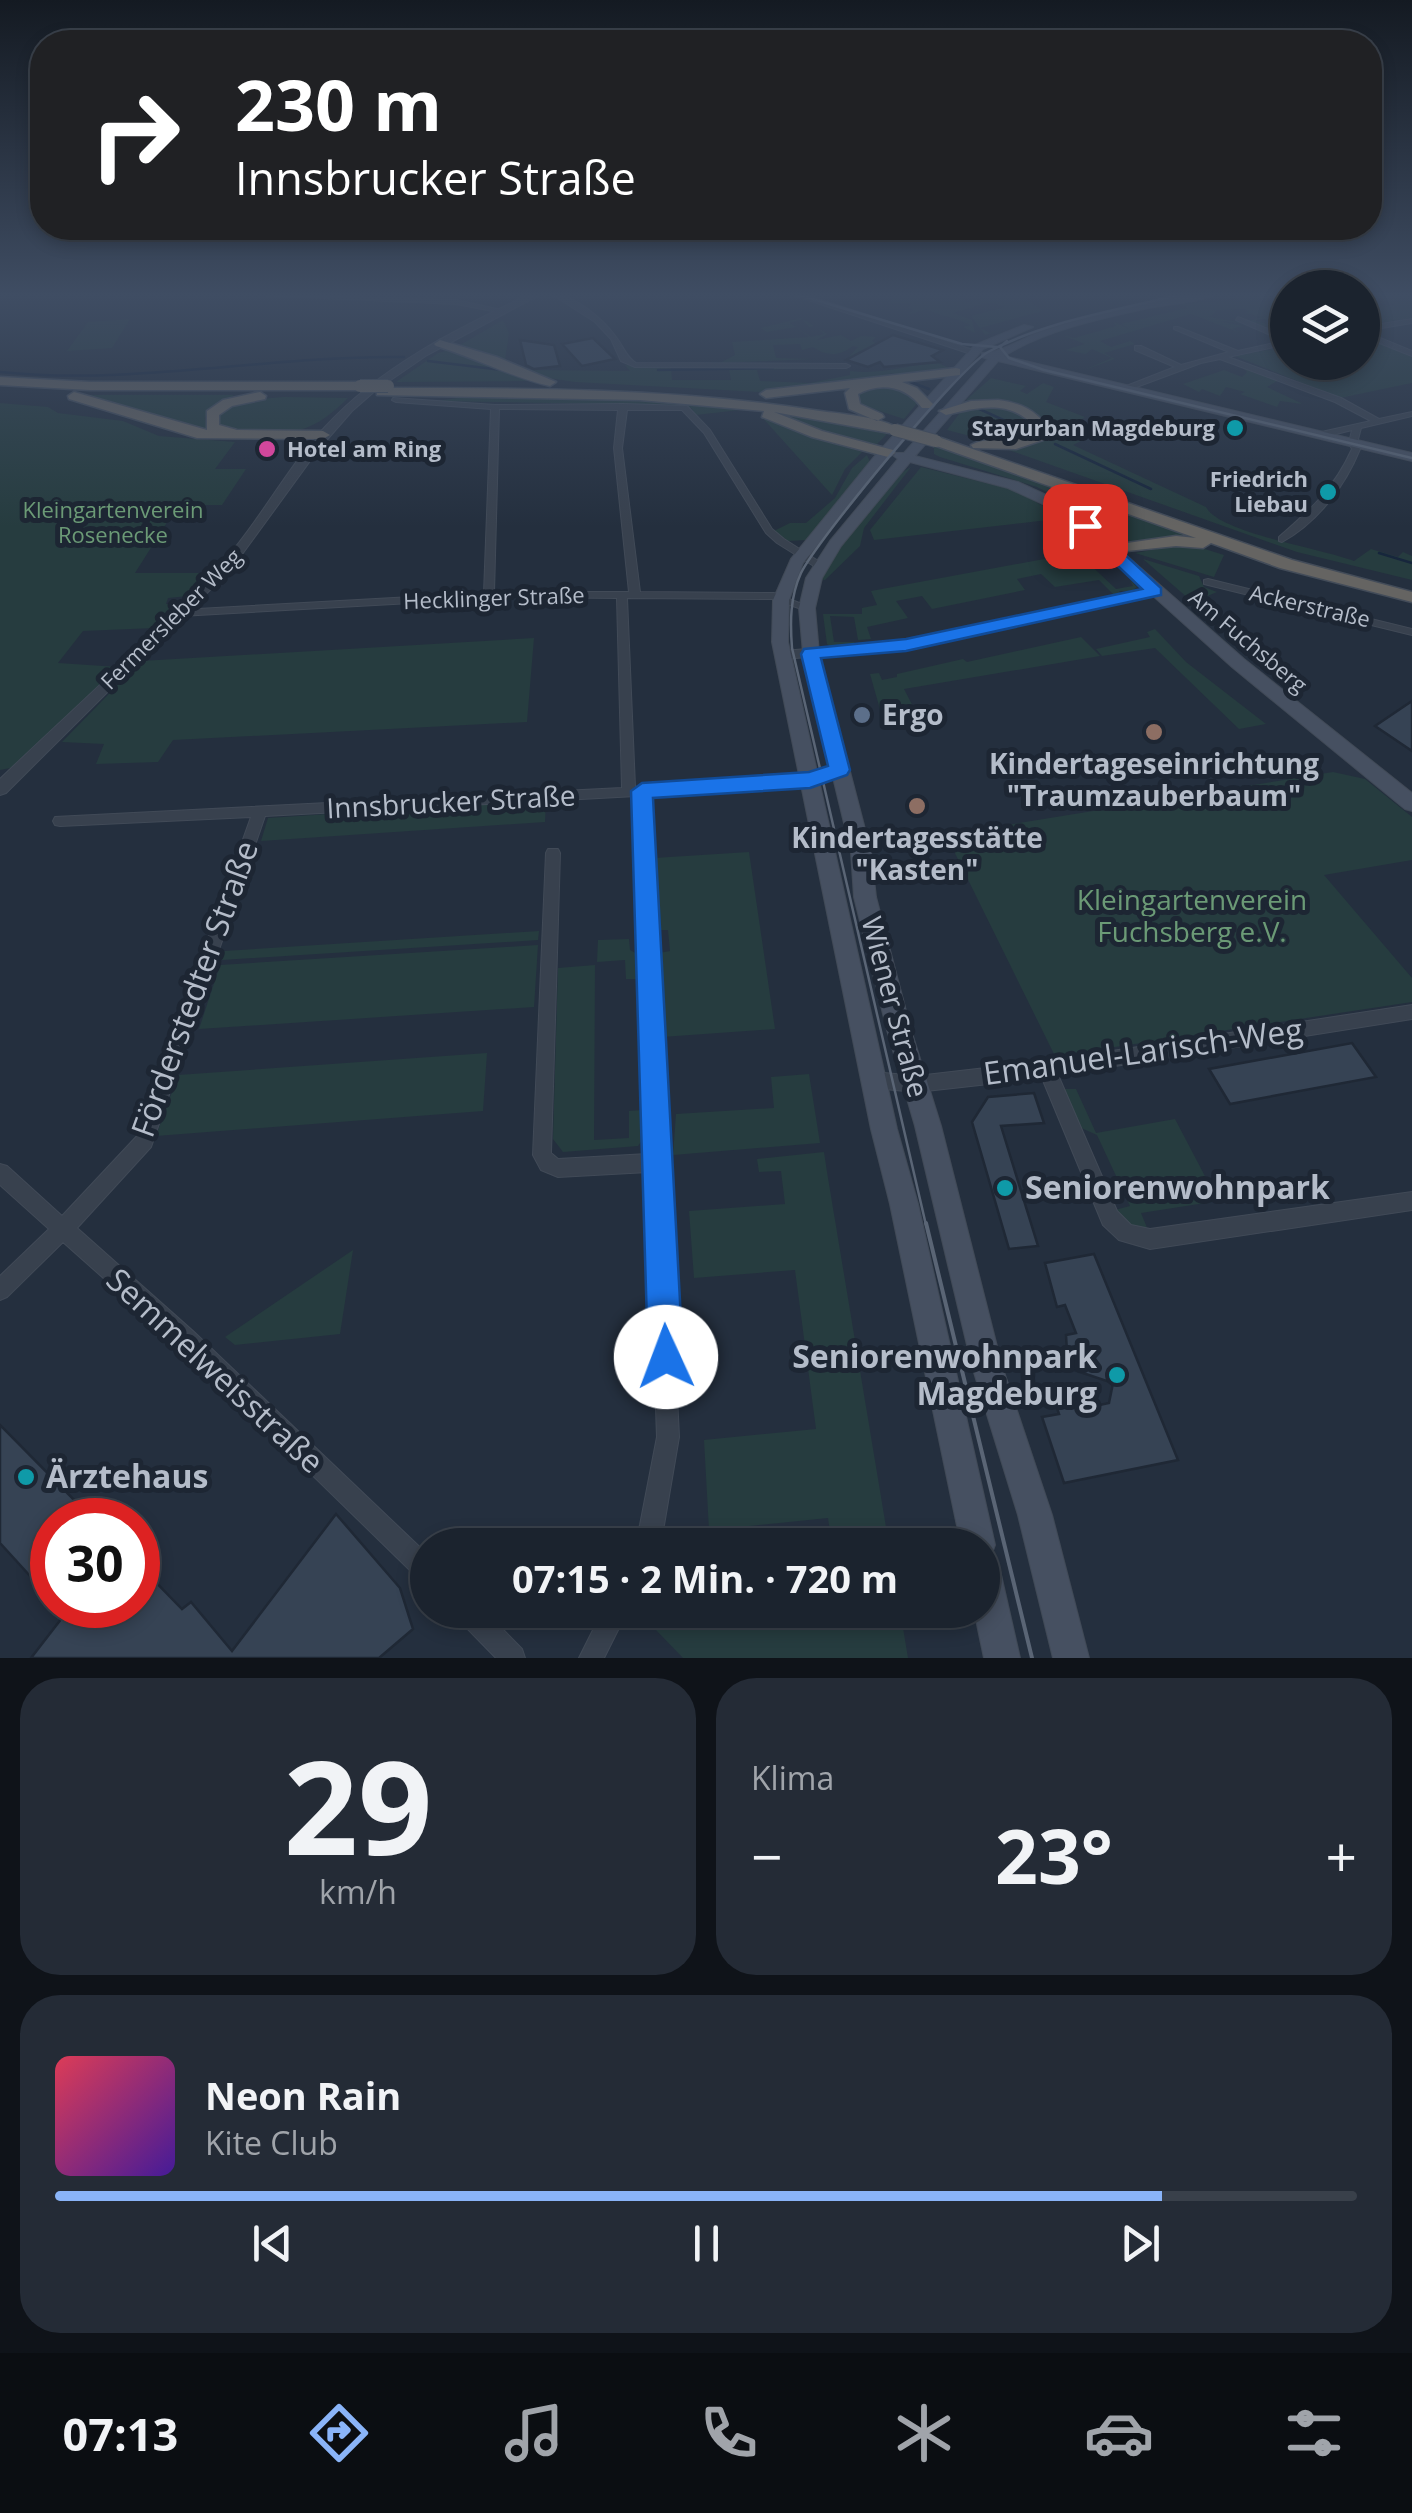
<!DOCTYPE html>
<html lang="de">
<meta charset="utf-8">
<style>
body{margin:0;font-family:"Open Sans",sans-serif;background:#242b36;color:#f1f3f6;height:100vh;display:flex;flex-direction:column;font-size:38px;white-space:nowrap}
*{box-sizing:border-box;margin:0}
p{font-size:32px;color:#a0a4aa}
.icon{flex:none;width:55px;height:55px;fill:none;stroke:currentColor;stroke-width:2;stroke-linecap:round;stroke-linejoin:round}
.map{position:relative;height:1658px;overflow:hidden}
.details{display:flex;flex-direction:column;gap:20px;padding:20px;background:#0f1319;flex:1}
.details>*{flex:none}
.guide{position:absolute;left:30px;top:30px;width:1352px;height:210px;border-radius:40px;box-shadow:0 5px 15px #0003,0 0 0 2px #39404a;background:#202124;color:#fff;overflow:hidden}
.fabs{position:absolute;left:1270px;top:270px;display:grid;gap:20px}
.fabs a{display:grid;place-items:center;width:110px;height:110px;border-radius:50%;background:#1b232e;box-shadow:0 5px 15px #0003,0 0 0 2px #39404a;font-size:50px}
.speed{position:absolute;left:30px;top:1498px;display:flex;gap:20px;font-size:50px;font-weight:700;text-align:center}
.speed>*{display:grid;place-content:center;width:130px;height:130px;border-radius:50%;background:#1b232e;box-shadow:0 5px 15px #0003,0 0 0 2px #39404a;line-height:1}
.speed .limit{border:15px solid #d22;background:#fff;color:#111}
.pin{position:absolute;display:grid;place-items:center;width:85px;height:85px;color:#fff;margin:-42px;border-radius:20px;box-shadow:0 5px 15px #0006}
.me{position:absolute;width:110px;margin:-55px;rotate:358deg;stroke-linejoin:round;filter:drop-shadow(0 0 8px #0008)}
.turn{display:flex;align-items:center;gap:35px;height:210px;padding:0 40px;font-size:45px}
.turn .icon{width:130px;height:130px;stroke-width:2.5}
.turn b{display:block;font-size:70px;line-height:85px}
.big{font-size:75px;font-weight:700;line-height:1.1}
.details .tile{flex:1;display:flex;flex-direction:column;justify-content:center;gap:15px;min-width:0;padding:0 35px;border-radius:40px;background:#242b36}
.details .dial{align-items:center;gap:0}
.dial b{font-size:130px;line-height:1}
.song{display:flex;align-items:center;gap:30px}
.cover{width:120px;height:120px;border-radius:15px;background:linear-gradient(135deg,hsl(350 70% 55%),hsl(260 70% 35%))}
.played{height:10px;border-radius:5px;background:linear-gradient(90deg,#8ab4f8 85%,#39404a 85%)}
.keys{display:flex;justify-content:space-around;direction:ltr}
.heat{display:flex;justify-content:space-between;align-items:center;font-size:55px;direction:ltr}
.details .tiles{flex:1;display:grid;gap:20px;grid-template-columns:1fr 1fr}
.tile:last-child{grid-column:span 2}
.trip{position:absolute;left:410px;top:1528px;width:590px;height:100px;border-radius:50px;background:#1b232e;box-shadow:0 5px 15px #0003,0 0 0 2px #39404a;font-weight:700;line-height:100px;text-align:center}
.tab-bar{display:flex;height:160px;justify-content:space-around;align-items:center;background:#0b0e12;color:#a0a4aa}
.tab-bar .icon{width:70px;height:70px}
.tab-bar .on{color:#8ab4f8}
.tab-bar b{font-size:45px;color:#f1f3f6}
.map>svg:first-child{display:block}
.green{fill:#263c3f}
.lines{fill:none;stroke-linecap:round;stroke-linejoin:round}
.stream{stroke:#17263c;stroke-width:2.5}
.building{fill:#364354;stroke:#1f2835;stroke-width:2.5}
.minor-casing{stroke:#414a57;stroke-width:2}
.tertiary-casing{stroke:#414a57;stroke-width:2}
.secondary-casing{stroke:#414a57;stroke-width:2}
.trunk-casing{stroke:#434c59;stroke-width:3}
.minor{fill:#38414e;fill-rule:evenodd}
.tertiary{fill:#38414e;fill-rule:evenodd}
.secondary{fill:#465061;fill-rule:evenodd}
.trunk{fill:#656462;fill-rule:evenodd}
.tram-far1{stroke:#5a6575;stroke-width:2.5}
.tram{stroke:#5a6575;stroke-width:4}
.trunk-bridge-casing{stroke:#434c59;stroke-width:14;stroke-linecap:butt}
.trunk-bridge{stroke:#656462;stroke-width:12}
.route{fill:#1a73e8;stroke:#114b97;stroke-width:2.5}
.culture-dot{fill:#0f9aa8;stroke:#1d2633;stroke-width:4}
.hotel-dot{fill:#d1479c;stroke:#1d2633;stroke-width:4}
.service-dot{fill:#5c6f8a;stroke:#1d2633;stroke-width:4}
.education-dot{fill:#8d6e63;stroke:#1d2633;stroke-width:4}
.labels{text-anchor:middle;stroke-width:10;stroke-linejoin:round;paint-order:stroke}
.far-poi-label{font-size:22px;font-weight:bold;fill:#b4bcc9;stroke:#1d2633;text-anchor:end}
.far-park-label{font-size:22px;fill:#6b9a76;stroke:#1d2633}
.far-street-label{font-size:22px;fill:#b4bcc9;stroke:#1d2633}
.poi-label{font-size:28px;font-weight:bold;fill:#b4bcc9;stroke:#1d2633}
.street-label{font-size:28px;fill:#b4bcc9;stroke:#1d2633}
.park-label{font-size:28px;fill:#6b9a76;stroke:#1d2633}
.near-street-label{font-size:32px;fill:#b4bcc9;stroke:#1d2633}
.near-poi-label{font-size:32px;font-weight:bold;fill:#b4bcc9;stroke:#1d2633;text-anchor:start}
</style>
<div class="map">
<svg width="1412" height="1658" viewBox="0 0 1412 1658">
<rect width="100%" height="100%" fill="#242f3e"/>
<path class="green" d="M899 295H957L966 302 981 300 980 295H1037L1025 298 1043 311 980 328 990 333 1015 326 985 335 971 316 1005 307 990 302 953 313 972 320 975 333 963 327 970 325C955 317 942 317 926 309L908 315 913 310 909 308 912 303H889Z
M1238 295H1252L1263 302 1287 299 1282 303 1287 307 1268 304 1273 311 1287 309V314L1280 316 1287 320V331L1280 332 1287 338 1267 329 1277 326 1265 319 1254 320 1269 325 1262 327 1249 321 1262 317 1245 313 1249 311 1245 309 1213 310 1216 312 1209 317 1244 323 1219 321 1243 326 1232 329 1248 336 1191 314 1100 341 1111 347 1130 341 1135 344 1104 353 1115 359 1084 370 1112 358 1092 349 1086 354 1065 350 1085 344 1062 335 1074 338 1116 326 1114 322 1129 329 1121 324 1187 308 1181 304 1244 299Z
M1375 295H1412V318L1363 325V297L1384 307 1395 305Z
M801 318 814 326 809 327 802 319 790 323 811 337 824 334 818 328 827 334 817 340 841 335 851 341 861 336 876 337 872 341 877 344 846 360 858 347 853 346C840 356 827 357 813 347L802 350 800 344 773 345 776 358 813 359 720 363 735 355 732 342 809 337 796 327 767 332 761 328Z
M130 319 112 348 67 351 88 322Z
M503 320 509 333 505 360 460 345Z
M1363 336 1412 357V383L1340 398 1235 356 1287 346 1288 362H1362Z
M449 350 528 381 396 382 438 353Z
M938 363 949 368 905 376 890 373 893 376 777 393 575 382 541 377 528 370 630 371 625 365 671 368 672 380H731L729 369 690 367H835L757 370 760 381 810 383 850 375V371C883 375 905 365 938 363Z
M1243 368 1277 381 1267 387 1303 404 1280 401 1277 407 1240 394 1245 392 1226 387 1220 396 1202 389 1199 392 1183 384 1224 370 1242 377 1247 372Z
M991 378 1026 386 1020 391 1027 394 1043 383 1054 387 1046 402 1085 417 1077 423 1101 431 1073 445 1206 507C1219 533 1324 549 1354 561L1371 549 1398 557 1403 552 1412 556V580L1297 552 1006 449 1030 445 1042 438 1028 411 966 400Z
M879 386 903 389 919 401 904 419 858 404 860 391Z
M83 395H234L205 417 206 426 212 431 183 427Z
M285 397 348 398C303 442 289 431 229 431L218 427 217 413C238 399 260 399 285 397Z
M465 397 651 399 739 410 696 415 691 408 672 405 436 401Z
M0 403 48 407 58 413 123 421 159 436 235 442 215 469H246L222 505H178L135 573H211L188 596 168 598 166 604H181L155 628 83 631 58 663 118 667 15 767 0 770Z
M996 406 1021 413 1036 427 1033 434 993 442 947 430 962 410Z
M767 410 887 434 877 444C839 444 801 424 767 410Z
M760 415 862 452 845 469 832 495Z
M934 446 1008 466 1196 538 1125 543 1113 538 1106 520 1116 519 1101 513 1100 527 1067 502 1037 487 940 457 934 454Z
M867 455 870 462 807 540 788 541 774 531 790 523H806L835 498 852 468Z
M911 467 864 528 860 546 825 580 817 579C830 556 890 476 911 467Z
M921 467 1014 490 1065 518 874 540 870 530Z
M1178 545H1192L1224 555 1214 577 1135 553Z
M1051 551 1069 553 1077 561 1084 559 1116 589 1133 586 1130 580 1137 587 1132 591H1119L1121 594 1115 596 1099 580 1055 587 1041 574 1017 579 1025 590 932 609 922 596 896 601 908 618 867 627 871 639 858 640 854 617 830 616 834 642H854L856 646 831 647 827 644 823 614H862V608L877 605 871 591 1055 557Z
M1143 559 1199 576 1204 587 1217 592 1198 600 1197 606Z
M1155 629 1186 662 1266 724 1239 729 1155 648 1102 656 1096 649 1150 637 1147 632Z
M1081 637 1100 656 904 689 920 720H883L870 674 879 673 882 680 897 677V674L963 659 967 662Z
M534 638 527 722 173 740 158 762 96 764 104 744 62 742 141 661Z
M1333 772 1365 779 1412 817V860L1324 875 1412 978V1002L1055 1056 946 835Z
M546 800 545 822 261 841 268 818Z
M749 852 775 1029 662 1037 659 953 670 951 668 930H658L654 858Z
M539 931 538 940 222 960 224 951Z
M629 939 630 950 639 955 640 979H626L625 960 597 962 598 940Z
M538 945 534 1007 199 1029 220 965Z
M595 965 594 1140 629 1138V1111L644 1110 645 1136 638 1146 563 1152 553 1139 558 968Z
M487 1053 483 1111 156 1136 178 1075Z
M809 1074 820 1143 673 1155 676 1114 774 1108 771 1077Z
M1063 1089H1076L1096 1133 1175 1119 1218 1201 1141 1213 1148 1230 1131 1226 1115 1210 1130 1206 1097 1135 1079 1127Z
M824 1152 827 1172 889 1545H832L828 1518 709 1530 704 1440 816 1429 795 1270 694 1278 689 1211 785 1204 781 1171 759 1172 757 1159Z
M353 1250 340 1334 235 1345 225 1337Z
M677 1610H900L908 1658H683L656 1630Z"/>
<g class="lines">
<path class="stream" d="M428 361 502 370
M658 370 773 368
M0 372C136 386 268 355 404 357
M908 381 929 389
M975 407 1021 428
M1055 444 1151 489
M1379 553 1412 563"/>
</g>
<path class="building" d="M893 335 943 350 932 356 940 362 884 367 880 362 868 367 846 360Z
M593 338 615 359 582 366 562 344Z
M520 340 554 345 560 366 534 369 526 365Z
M1412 701V751L1375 726Z
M1352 1043 1376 1077 1230 1104 1209 1069Z
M1034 1093 1044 1123 1001 1126 1038 1246 1009 1249 972 1122 988 1097Z
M1094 1254 1178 1460 1064 1483 1042 1417 1059 1414 1055 1402 1077 1398 1081 1409 1109 1403 1113 1383 1068 1368 1066 1335 1076 1333 1065 1305 1057 1307 1045 1263Z
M0 1425 94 1520H52V1600L0 1543Z
M336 1514 400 1588 413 1629 379 1658H31L65 1614 57 1605H138V1564L182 1609 191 1602 232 1651Z"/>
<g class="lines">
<g class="minor-casing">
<path id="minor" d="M258 295 456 300 506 311 503 313 456 304Z
M553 295C575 295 603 319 616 337 624 347 625 356 636 363L846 364 850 366 846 368 635 367 621 361 611 339 595 322Z
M1238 317 1288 337V344L1228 357 1341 398 1379 419 1412 412V416L1361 428 1357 443 1360 449C1345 486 1318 522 1282 542L1279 541V537C1311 509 1334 489 1352 449L1349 443 1352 430 1320 438 1317 437V433L1371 421 1335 402 1220 359 1201 363 1131 389 1124 387 1175 367 1135 350V346H1141L1181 365 1229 352 1174 329V327H1178L1238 351 1284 341 1236 320Z
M1412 319V323L1363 331 1412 351V356L1362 336V327Z
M393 398 495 405 623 404 687 406 710 430 772 529 784 539 826 566 825 568H817L777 543 766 533 704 433 682 410H627L622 448 640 592 774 593 812 608 807 611 773 599 627 598 635 787 799 776 840 765 846 770 845 773 799 786 649 796 666 1156 668 1162 666 1166 679 1437 664 1525 656 1545H632L640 1525 657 1437 648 1172 558 1177 541 1170 533 1155 546 853 548 849H558L560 853 551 1153 558 1159 648 1154 636 796 265 816 151 1147 77 1228 194 1332 428 1555V1584L420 1580 180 1346 63 1242 7 1297 0 1300V1276L49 1229 0 1185V1164L7 1166 62 1216 138 1135 251 817 60 826 55 825 53 821 55 817 622 788 617 598 517 597 180 616 175 613 180 610 484 593 491 409 396 402 392 400ZM499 409 618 410 614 448 629 592H494Z
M1208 579 1412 629V635L1204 584V580Z
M1155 588 1159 589V593L906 649 783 659 777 655 783 651 906 641Z
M1412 1005V1019L1058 1075 1117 1211 1131 1225 1150 1229 1412 1192V1210L1150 1249 1119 1240 1103 1225 1042 1078 917 1092 873 1088 867 1086 864 1080 867 1074 873 1072 917 1076 1047 1061Z
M455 1610H484L522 1649 525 1658H496L458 1619Z
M603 1610H628L604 1658H579Z"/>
</g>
<g class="tertiary-casing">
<path id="tertiary" d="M528 295H539L427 355 376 390 352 411 318 450 232 568 6 793 0 795V779C75 707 154 638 224 561 261 519 287 468 325 427 381 366 455 330 528 295Z
M793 295H806L979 352 971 354Z"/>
</g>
<g class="secondary-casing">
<path id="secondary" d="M1190 295H1213C1193 304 1166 304 1144 309 1098 319 1044 331 1004 356L1412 453V461L998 361 915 456 1018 482 1070 506 1244 659 1412 793V811L1405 809 1232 667 1060 512 1008 488 910 462 841 546 822 578 815 608 819 653 871 852 876 897 911 1030 941 1126 1002 1366 1052 1515 1089 1658H1053L1018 1515 972 1366 915 1126 887 1030 854 897 851 852 803 653 799 608 806 578 830 541 898 459 894 456 896 453H904L988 359 982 357V353C1003 353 1025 336 1046 330 1094 315 1142 303 1190 295Z
M1024 325 1033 327 983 349 884 463 803 563 789 600 788 642 897 1129 918 1204 995 1545 992 1553 999 1566 1020 1658H984L974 1610H982V1545H961L890 1204 871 1129 772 642 773 600 791 559 874 457 975 345Z"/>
</g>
<g class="trunk-casing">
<path id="trunk" d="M440 340 497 357 556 382 550 386C511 377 475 358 436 346L434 344Z
M956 368 960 369V375L902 382 917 388 934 405 932 408H922C906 386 881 382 858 394L860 404 882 414 884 417 877 421 849 409 845 393 850 388 766 398 760 394 766 390Z
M0 377 90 382H360L366 386 360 390H90L0 385Z
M382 388C526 388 670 388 813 410 839 414 880 416 902 430L895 434 774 412 822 431 893 450 895 453 888 457 812 437 762 417 764 411 640 400 377 395V389Z
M74 392 207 430V411L223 400 260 392 266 396 265 399 232 406 219 415V425L237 430 323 431 330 435 323 439 197 438 69 399 68 396Z
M998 400C1020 403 1034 409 1048 427L1043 440 1016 449 973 448 971 445C987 436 1012 442 1032 435L1034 427C1012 399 977 407 946 415L939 411 971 401Z
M931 438H941L1292 560 1412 592V602L1280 568 1211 543 1203 548 1176 546 1107 553 1105 550 1113 545 1176 536 1196 538 931 444Z"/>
</g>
<use href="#minor" class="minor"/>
<use href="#tertiary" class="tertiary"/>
<use href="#secondary" class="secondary"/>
<use href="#trunk" class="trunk"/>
<path class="tram-far1" d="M799 295 962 344 997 347
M1007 341 1000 347 1009 358 1044 370 1412 458
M926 1225 792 648C790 622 790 597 801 573 817 540 959 368 988 352 1046 321 1115 311 1178 295"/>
<path class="tram" d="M926 1223 1032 1658"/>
<g class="trunk-bridge-casing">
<path id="trunk-bridge" d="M360 386H388
M895 430 936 441"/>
</g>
<use href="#trunk-bridge" class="trunk-bridge"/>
</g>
<linearGradient id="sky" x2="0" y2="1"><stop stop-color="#141a22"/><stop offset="0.56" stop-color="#3f4d63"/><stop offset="1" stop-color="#3f4d63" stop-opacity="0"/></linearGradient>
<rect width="1412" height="527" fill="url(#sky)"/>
<path class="route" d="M1079 522H1090L1161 588V595L906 651 821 658 850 770 847 775 810 788 653 798 683 1357 678 1369 666 1375 654 1369 648 1357 631 791 642 783 809 772 828 766 801 654 804 649 906 639 1142 589 1079 529Z"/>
<g class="culture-dot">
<circle cx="1235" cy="428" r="10"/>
<circle cx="1328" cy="492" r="10"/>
<circle cx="1005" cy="1188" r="10"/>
<circle cx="1117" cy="1375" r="10"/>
<circle cx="26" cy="1477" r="10"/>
</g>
<circle class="hotel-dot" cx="267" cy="449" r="10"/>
<circle class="service-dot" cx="862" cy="715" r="10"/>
<g class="education-dot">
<circle cx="1154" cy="732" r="10"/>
<circle cx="917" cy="806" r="10"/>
</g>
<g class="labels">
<g class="far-poi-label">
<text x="1215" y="436">Stayurban Magdeburg</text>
<text x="287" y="457" text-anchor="start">Hotel am Ring</text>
<text x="1308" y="487">Friedrich<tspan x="1308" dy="25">Liebau</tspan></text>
</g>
<g class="far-park-label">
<text x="113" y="518">Kleingartenverein<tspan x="113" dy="25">Rosenecke</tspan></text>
</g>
<g class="far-street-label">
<text transform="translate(494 598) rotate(-2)" y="8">Hecklinger Straße</text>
<text transform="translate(1310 606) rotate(13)" y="8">Ackerstraße</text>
<text transform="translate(171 619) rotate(-45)" y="8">Fermersleber Weg</text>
<text transform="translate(1248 641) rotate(40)" y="8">Am Fuchsberg</text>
</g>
<g class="poi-label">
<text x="882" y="725" text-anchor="start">Ergo</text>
<text x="1154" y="774">Kindertageseinrichtung<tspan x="1154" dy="32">"Traumzauberbaum"</tspan></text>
<text x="917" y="848">Kindertagesstätte<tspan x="917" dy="32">"Kasten"</tspan></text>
</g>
<g class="street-label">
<text transform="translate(451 802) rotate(-3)" y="10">Innsbrucker Straße</text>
<text transform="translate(895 1007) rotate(75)" y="10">Wiener Straße</text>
</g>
<g class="park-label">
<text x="1192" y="910">Kleingartenverein<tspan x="1192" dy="32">Fuchsberg e.V.</tspan></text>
</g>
<g class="near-street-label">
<text transform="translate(195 989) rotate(-70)" y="11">Förderstedter Straße</text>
<text transform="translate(1143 1052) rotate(-8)" y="11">Emanuel-Larisch-Weg</text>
<text transform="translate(215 1371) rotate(43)" y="11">Semmelweisstraße</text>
</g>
<g class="near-poi-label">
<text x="1025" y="1199">Seniorenwohnpark</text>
<text x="1097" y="1368" text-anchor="end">Seniorenwohnpark<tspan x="1097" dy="37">Magdeburg</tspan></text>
<text x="46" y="1488">Ärztehaus</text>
</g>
</g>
</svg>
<div class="fabs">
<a><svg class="icon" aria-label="layers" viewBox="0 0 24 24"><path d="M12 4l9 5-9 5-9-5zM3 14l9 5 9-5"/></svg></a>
</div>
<div class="speed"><div class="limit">30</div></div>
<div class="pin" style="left:1085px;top:526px;background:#d93025"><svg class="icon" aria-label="arrive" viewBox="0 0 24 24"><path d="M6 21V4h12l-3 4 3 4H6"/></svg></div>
<svg class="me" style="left:666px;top:1357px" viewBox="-20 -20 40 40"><circle r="19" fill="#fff"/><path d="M0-13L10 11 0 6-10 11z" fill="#1a73e8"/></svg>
<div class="trip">07:15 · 2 Min. · 720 m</div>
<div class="guide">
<div class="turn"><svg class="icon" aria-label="right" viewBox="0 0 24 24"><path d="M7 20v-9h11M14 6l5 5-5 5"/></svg><div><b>230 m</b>Innsbrucker Straße</div></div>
</div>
</div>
<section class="details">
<div class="tiles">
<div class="tile dial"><b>29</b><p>km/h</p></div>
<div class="tile"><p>Klima</p>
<div class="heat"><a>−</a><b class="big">23°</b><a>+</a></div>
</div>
<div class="tile">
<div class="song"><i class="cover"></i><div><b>Neon Rain</b><p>Kite Club</p></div></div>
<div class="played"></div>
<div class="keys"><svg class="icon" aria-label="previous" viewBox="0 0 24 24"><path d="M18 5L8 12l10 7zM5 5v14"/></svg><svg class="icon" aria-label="pause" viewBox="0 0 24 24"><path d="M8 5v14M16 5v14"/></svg><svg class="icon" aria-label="next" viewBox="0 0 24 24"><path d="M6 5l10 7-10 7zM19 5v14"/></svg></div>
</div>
</div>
</section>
<nav class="tab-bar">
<b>07:13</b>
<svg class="icon on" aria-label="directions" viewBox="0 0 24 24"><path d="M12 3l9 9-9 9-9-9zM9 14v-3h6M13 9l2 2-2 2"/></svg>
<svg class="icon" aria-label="music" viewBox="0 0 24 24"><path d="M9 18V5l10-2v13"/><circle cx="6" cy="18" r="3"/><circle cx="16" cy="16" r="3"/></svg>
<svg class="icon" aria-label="phone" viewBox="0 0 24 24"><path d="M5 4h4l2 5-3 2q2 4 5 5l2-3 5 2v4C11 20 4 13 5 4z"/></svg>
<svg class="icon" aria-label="climate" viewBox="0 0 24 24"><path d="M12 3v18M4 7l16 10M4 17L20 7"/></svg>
<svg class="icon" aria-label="car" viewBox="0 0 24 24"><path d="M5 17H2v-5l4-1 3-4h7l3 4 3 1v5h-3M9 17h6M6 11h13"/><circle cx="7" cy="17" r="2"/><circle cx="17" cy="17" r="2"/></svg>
<svg class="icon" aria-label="filters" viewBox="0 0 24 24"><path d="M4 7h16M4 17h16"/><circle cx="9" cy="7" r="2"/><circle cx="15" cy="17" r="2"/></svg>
</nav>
